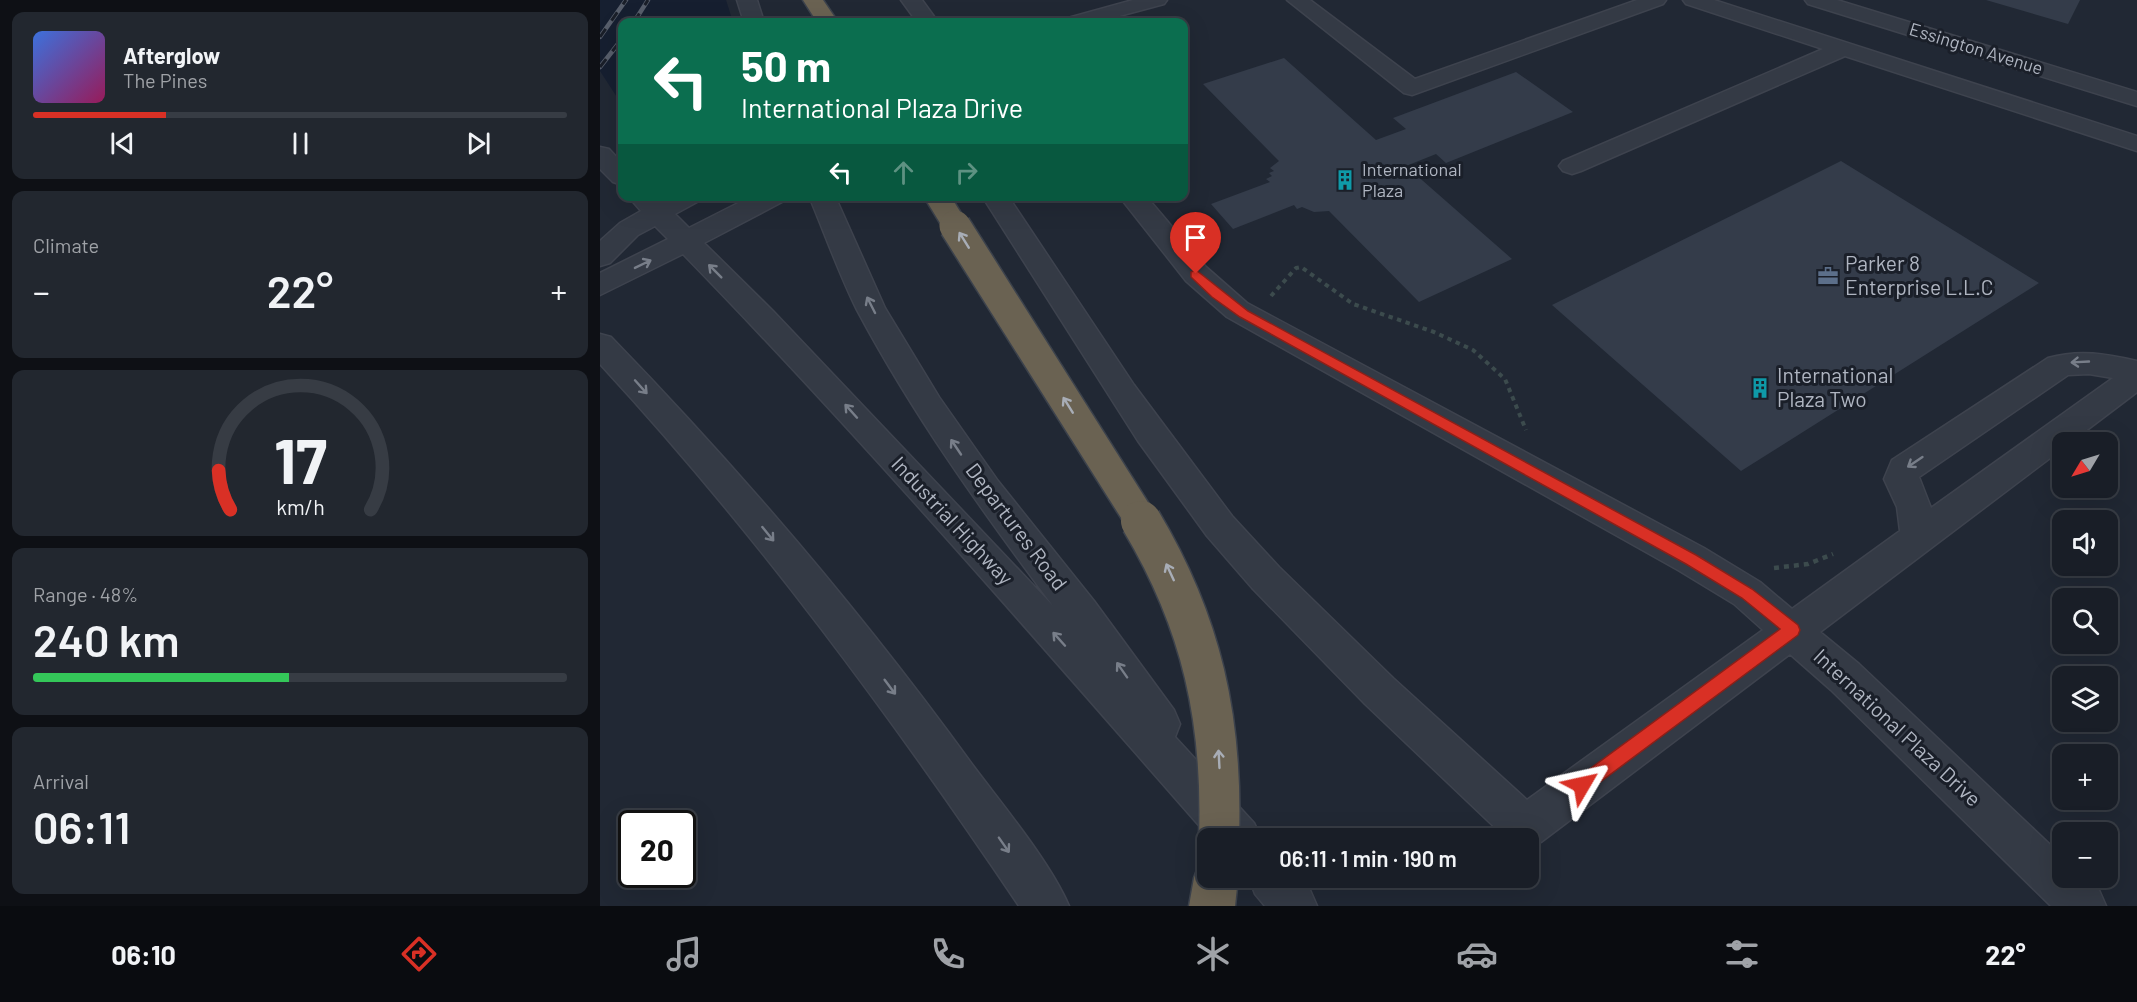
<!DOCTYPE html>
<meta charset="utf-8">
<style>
body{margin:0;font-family:Barlow,sans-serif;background:#22272f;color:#f1f3f6;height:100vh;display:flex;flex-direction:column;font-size:22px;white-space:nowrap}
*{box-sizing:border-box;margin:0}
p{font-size:20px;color:#9fa2a7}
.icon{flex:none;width:33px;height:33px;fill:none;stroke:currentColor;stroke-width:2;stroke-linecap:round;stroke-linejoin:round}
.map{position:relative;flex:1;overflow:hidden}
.side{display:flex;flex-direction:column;gap:12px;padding:12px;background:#0e1015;width:600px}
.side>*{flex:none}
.hud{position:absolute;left:18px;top:18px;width:570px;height:183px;border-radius:12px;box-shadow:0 6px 24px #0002,0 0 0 2px #373c44;background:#0b6e4f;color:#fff;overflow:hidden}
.needle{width:39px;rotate:232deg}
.controls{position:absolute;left:1452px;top:432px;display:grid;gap:12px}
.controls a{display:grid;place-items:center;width:66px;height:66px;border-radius:12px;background:#191e27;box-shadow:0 6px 24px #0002,0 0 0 2px #373c44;font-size:30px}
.speed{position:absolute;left:18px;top:810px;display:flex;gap:12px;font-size:30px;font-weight:700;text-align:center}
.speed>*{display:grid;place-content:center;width:78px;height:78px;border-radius:50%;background:#191e27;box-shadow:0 6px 24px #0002,0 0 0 2px #373c44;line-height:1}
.speed .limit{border:3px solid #111;border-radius:9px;background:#fff;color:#111}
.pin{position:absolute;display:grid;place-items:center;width:51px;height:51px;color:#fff;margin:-62px -26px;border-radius:50% 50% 50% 0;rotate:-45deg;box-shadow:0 0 6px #0007}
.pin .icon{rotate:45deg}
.me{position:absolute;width:66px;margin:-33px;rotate:54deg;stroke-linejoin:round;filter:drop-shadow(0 0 4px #0008)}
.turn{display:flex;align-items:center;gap:21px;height:126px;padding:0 24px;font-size:27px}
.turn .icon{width:78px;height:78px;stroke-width:2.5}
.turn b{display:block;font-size:42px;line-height:51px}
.lanes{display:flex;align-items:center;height:57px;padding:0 24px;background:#0003;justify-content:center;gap:30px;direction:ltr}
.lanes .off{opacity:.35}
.big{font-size:45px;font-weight:600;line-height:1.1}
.side .widget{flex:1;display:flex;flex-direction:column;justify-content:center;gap:9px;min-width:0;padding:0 21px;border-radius:12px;background:#22272f}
.side .dial{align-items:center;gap:0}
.dial svg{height:156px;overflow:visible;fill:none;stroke:#373c44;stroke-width:7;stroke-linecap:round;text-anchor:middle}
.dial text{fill:#f1f3f6;stroke:none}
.song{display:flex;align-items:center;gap:18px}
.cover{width:72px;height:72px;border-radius:9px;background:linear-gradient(135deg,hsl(220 70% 55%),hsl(330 70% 35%))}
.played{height:6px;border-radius:3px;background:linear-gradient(90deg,#d93025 25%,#373c44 25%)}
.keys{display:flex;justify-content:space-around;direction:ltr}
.heat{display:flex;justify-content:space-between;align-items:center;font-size:33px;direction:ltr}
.charge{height:9px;border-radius:4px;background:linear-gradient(90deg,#34c759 48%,#373c44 0)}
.trip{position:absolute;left:597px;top:828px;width:342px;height:60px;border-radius:12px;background:#191e27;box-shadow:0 6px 24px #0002,0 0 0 2px #373c44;font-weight:600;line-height:60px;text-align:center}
.tabs{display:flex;height:96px;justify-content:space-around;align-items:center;background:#0a0c10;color:#9fa2a7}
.tabs .icon{width:42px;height:42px}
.tabs .active{color:#d93025}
.tabs b{font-size:27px;color:#f1f3f6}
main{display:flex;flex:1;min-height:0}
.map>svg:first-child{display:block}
.water{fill:#161f30}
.building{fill:#343c4a}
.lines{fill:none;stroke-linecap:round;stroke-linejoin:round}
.minor-casing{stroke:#3e434e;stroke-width:3}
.highway-casing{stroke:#3c424c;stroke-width:3}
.path-far1{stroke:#3c4b4d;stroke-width:4;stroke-dasharray:4.5 4.5;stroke-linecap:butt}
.path{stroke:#3c4b4d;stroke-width:4.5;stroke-dasharray:5 5;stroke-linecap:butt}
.minor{fill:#343a45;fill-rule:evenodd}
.highway{fill:#6a6252;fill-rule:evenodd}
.rail-casing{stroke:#575e6b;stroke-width:4.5}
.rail{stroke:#1a1f29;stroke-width:3;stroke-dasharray:10;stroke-linecap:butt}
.highway-bridge-far2-casing{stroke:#3c424c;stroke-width:26;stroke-linecap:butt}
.highway-bridge-far1-casing{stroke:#3c424c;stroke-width:34;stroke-linecap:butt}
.highway-bridge-casing{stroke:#3c424c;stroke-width:43;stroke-linecap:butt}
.highway-bridge-far2{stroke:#6a6252;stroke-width:23}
.highway-bridge-far1{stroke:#6a6252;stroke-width:31}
.highway-bridge{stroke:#6a6252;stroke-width:40}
.oneway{stroke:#a8adb6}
.oneway2{stroke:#787e89}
.route{fill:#d93025;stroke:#8d1f18;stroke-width:1.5}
.labels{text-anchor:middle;stroke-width:6;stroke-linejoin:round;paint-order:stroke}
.far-street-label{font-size:18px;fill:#afb5c1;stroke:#1a1f29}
.far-poi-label{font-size:18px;fill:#afb5c1;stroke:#1a1f29;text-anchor:start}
.poi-label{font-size:21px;fill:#afb5c1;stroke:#1a1f29;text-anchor:start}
.street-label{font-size:21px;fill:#afb5c1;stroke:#1a1f29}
</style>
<main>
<section class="side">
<div class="widget">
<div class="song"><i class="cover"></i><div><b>Afterglow</b><p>The Pines</p></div></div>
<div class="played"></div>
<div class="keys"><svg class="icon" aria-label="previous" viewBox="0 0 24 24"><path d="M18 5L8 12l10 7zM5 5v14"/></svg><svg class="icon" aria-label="pause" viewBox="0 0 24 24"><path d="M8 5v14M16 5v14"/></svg><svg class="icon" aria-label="next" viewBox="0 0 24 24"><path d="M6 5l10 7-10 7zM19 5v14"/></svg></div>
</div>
<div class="widget"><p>Climate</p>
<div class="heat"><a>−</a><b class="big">22°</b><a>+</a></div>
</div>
<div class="widget dial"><svg viewBox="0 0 100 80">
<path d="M14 69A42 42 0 1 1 86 69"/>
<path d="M14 69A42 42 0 0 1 8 49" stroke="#d93025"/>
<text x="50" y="56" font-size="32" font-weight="700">17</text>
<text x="50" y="72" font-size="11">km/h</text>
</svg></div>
<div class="widget"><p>Range · 48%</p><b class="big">240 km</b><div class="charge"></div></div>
<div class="widget"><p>Arrival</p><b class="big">06:11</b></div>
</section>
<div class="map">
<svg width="1537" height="906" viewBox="0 0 1537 906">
<rect width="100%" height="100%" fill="#212834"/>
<path class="water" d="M0 0H126L133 22H22V105L0 71Z"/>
<path class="building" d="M1386 0H1480L1468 24Z
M684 58 776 140 806 129 793 118 916 72 973 112 846 163 836 154 806 166 912 259 819 302 729 211 714 212 702 207 697 209 694 205 633 229 611 204 670 182 666 179 672 176 669 173 674 171 670 168 679 161 603 84Z
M1241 161 1439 283 1141 471 952 305Z"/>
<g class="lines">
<g class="minor-casing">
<path id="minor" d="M137 0H157L164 22H144Z
M301 0H322L338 22H317Z
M533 0H567L564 4 497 22H464L468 18Z
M687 0H710L815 79 1037 0H1066L1063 4 812 95 804 93Z
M1083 0H1114L1537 136V151L1245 56 981 171 972 174 963 171 959 166 963 161 1223 49 1086 4Z
M1205 0H1237L1537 92V106L1208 4Z
M0 147 9 149 22 163V185L13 182 0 169Z
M28 196H56L60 200 68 196H101L97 202 75 214 89 228 152 196H186L182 202 104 243 173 311 453 606C382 511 313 415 257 310 239 274 225 234 209 196H235L285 308 339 397 398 481 494 601 574 710 580 724 575 737 654 823 661 838H610C437 641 266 442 83 254L0 295V273L68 239 55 226 38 235 10 263 0 266V241L20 223 41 211Z
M382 196H408L534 385 632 516 679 567 793 678 927 800 1163 630 1134 604 1078 570 627 317 586 281 519 196H546L606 267 647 303 1104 548 1160 582 1192 609 1300 531 1297 507 1284 479 1292 460 1448 358C1480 349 1506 354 1537 361V392L1471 442H1462V449L1220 632 1259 664 1462 856V878H1486L1499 890 1506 906H1451L1231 690 1190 654 941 842 928 848V838H906L765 704 653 589 607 536 538 441ZM1489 374 1513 378 1331 508 1319 477 1468 375Z
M0 334 11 337C142 472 264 615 374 767 404 807 450 862 469 906H419C291 716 156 533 0 364Z
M649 878H700L710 890 717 906H665L655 894Z"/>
</g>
<g class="highway-casing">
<path id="highway" d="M203 0H223L238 22H217Z
M608 859V878H638L635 906H589L594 878 600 862Z"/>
</g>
<path class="path-far1" d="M671 296 696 268 701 267 753 304 834 332 873 350 905 379 926 430"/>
<path class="path" d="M1174 568 1208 564 1233 554"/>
<use href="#minor" class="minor"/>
<use href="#highway" class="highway"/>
<g class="rail-casing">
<path id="rail" d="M34 22 48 0
M0 37 26 0
M0 67 22 39"/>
</g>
<use href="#rail" class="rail"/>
<g class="highway-bridge-far2-casing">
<path id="highway-bridge-far2" d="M337 196 356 227"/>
</g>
<g class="highway-bridge-far1-casing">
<path id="highway-bridge-far1" d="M355 226 542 522"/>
</g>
<g class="highway-bridge-casing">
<path id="highway-bridge" d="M541 521C602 623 623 720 619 838"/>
</g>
<use href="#highway-bridge-far2" class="highway-bridge-far2"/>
<use href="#highway-bridge-far1" class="highway-bridge-far1"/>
<use href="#highway-bridge" class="highway-bridge"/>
</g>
<defs><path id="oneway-shaft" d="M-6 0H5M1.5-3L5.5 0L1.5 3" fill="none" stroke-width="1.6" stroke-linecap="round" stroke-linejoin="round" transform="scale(1.5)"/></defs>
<g class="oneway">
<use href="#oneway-shaft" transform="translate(364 240) rotate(-122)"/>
<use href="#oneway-shaft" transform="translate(468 405) rotate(-122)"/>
<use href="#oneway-shaft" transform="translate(570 572) rotate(-115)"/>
<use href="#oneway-shaft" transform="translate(619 759) rotate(-93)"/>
</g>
<g class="oneway2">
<use href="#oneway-shaft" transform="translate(43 264) rotate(-26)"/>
<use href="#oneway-shaft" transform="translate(115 271) rotate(-135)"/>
<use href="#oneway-shaft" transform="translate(271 305) rotate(-117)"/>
<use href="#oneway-shaft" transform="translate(1480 362) rotate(177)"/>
<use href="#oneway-shaft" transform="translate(41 387) rotate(48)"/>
<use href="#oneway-shaft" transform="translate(251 411) rotate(-132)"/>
<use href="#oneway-shaft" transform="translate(356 447) rotate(-124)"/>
<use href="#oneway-shaft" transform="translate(1315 462) rotate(146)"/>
<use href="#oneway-shaft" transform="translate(168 534) rotate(51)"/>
<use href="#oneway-shaft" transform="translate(459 639) rotate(-132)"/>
<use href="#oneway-shaft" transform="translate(522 670) rotate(-125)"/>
<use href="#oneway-shaft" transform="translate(290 687) rotate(53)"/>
<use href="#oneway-shaft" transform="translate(404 845) rotate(55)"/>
</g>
<path class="route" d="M596 270 648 311 1096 555 1152 589 1198 625 1200 630 1198 635 988 791 982 794 976 791 973 785 976 779 1180 629 1142 598 1086 564 640 317 612 297 591 277V272Z"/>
<defs>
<g id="building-bare" transform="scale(1.62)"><path d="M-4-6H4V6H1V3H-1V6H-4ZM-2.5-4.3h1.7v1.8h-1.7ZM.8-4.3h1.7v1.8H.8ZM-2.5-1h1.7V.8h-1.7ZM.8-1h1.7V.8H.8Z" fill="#0f9aa8" stroke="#1a1f29" stroke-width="2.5" paint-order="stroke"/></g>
<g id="office-bare" transform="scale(1.62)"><path d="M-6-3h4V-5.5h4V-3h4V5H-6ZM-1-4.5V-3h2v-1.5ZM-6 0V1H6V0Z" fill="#5c6f8a" stroke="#1a1f29" stroke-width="2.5" paint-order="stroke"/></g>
</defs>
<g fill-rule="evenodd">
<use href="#building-bare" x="745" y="180"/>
<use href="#office-bare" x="1228" y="276"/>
<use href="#building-bare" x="1160" y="388"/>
</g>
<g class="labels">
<g class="far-street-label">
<text transform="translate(1376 49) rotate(17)" y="6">Essington Avenue</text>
</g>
<g class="far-poi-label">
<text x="762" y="176">International<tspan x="762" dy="21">Plaza</tspan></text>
</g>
<g class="poi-label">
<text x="1245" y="271">Parker 8<tspan x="1245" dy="24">Enterprise L.L.C</tspan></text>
<text x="1177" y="383">International<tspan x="1177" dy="24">Plaza Two</tspan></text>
</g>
<g class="street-label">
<text transform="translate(352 521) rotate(47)" y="7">Industrial Highway</text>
<text transform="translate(416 527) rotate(53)" y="7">Departures Road</text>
<text transform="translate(1297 728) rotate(43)" y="7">International Plaza Drive</text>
</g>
</g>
</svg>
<div class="controls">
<a><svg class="needle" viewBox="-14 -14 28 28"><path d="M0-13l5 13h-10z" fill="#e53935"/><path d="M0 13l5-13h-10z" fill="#9fa2a7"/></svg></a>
<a><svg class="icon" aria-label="sound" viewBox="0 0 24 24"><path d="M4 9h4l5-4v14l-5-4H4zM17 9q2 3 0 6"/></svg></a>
<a><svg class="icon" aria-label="search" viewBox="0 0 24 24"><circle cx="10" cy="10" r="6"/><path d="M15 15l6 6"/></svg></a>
<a><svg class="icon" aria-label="layers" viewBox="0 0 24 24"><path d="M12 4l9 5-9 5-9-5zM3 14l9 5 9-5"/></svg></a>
<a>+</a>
<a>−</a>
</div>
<div class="speed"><div class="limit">20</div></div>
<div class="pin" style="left:596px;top:274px;background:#d93025"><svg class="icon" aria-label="arrive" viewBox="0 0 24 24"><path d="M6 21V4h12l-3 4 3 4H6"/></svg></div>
<svg class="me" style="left:982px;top:785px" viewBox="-20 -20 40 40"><path d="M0-17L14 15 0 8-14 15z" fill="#d93025" stroke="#fff" stroke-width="4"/></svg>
<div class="trip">06:11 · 1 min · 190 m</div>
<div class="hud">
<div class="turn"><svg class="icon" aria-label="left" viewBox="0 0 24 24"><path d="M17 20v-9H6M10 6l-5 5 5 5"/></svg><div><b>50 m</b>International Plaza Drive</div></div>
<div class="lanes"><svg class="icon" aria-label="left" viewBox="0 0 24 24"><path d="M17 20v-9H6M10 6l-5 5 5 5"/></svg><svg class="icon off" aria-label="ahead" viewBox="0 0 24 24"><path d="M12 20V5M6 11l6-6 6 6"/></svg><svg class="icon off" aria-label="right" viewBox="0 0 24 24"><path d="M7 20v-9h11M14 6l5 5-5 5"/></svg></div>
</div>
</div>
</main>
<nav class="tabs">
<b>06:10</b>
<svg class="icon active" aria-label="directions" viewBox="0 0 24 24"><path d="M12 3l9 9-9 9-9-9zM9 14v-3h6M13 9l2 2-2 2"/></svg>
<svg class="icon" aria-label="music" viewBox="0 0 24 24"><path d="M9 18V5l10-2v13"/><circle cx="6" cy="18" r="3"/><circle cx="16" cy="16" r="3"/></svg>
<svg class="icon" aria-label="phone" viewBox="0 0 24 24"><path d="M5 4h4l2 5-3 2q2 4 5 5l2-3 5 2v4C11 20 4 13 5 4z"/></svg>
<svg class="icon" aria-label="climate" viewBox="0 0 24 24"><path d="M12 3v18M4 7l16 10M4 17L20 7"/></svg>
<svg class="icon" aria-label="car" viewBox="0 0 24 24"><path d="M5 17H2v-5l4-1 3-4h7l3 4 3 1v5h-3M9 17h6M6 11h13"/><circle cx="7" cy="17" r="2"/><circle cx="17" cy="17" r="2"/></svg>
<svg class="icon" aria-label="filters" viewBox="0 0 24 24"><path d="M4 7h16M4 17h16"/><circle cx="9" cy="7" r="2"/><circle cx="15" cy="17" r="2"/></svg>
<b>22°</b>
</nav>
